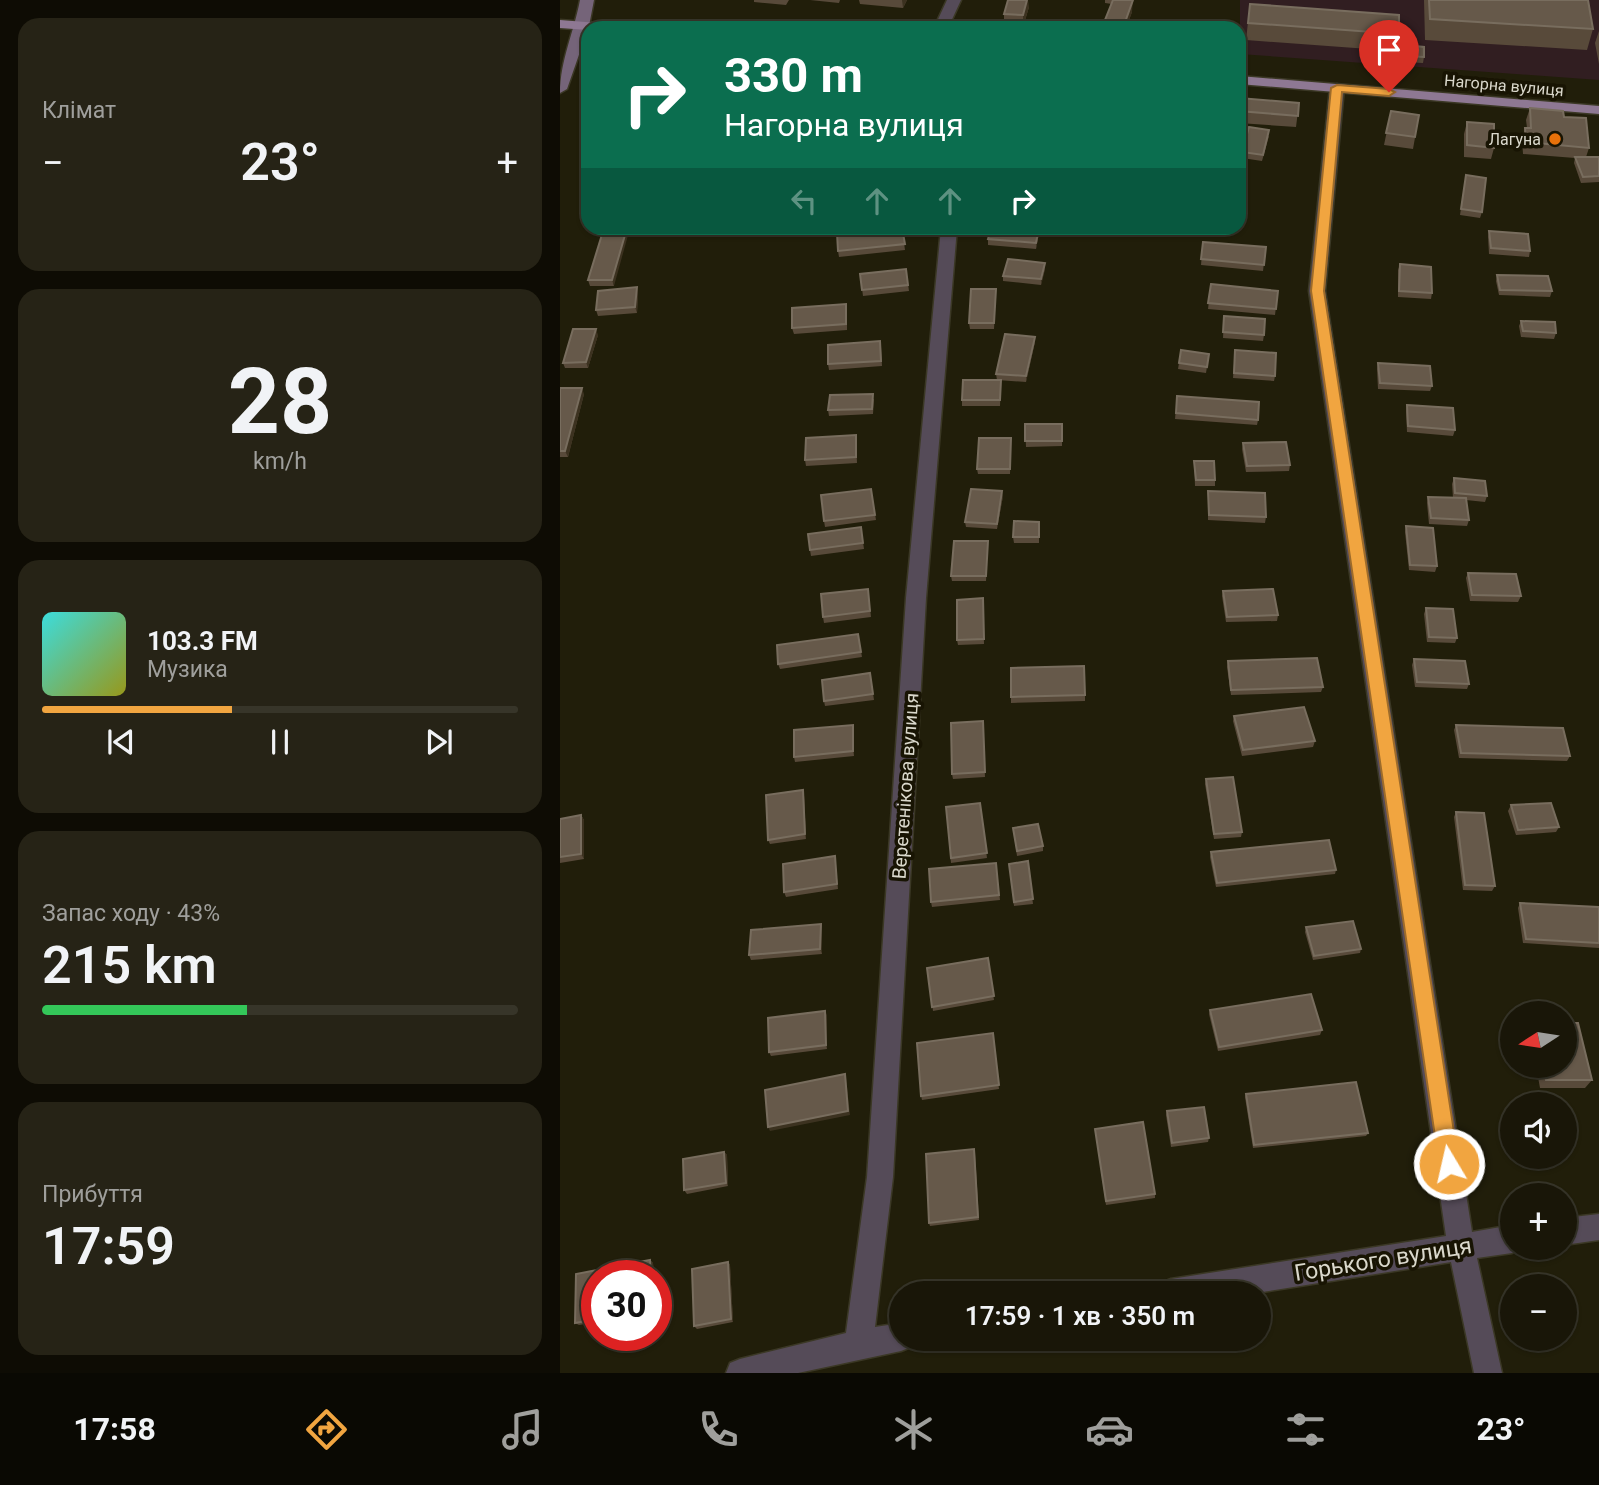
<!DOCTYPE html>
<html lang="uk">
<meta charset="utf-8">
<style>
body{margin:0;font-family:Roboto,sans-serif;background:#262316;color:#f1f3f6;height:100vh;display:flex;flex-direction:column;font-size:26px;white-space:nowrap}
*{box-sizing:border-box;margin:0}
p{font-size:23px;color:#9f9f9c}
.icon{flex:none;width:38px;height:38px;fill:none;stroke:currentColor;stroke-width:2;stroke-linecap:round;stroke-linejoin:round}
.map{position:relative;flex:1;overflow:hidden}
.details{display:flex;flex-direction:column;gap:18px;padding:18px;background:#0e0c04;width:560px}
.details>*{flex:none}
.guide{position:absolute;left:21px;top:21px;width:665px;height:214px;border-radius:21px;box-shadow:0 2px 5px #0004,0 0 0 2px #373529;background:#0b6e4f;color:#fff;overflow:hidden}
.needle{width:46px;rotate:258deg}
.controls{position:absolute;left:940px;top:1001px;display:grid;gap:14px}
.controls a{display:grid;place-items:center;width:77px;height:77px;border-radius:50%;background:#191608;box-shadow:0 2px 5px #0004,0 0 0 2px #373529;font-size:35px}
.speed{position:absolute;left:21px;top:1260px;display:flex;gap:14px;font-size:35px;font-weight:700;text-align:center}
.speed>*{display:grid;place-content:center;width:91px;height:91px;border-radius:50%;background:#191608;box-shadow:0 2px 5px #0004,0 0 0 2px #373529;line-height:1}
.speed .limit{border:10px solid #d22;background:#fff;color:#111}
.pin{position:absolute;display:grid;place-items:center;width:60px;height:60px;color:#fff;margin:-72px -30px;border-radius:50% 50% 50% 0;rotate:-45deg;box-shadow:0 0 7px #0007}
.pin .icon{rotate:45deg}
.me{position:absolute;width:77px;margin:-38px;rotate:351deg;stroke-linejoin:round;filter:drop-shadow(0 0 5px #0008)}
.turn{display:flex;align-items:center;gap:24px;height:147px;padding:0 28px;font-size:32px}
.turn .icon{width:91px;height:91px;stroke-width:2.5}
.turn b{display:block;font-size:49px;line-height:60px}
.lanes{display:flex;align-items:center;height:66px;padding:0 28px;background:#0003;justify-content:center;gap:35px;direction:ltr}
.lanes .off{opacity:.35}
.big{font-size:52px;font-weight:600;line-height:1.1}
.details .tile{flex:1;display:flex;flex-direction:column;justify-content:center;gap:10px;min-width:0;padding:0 24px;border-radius:21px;background:#262316}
.details .dial{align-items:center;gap:0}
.dial b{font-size:91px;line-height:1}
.song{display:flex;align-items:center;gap:21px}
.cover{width:84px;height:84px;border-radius:10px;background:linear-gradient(135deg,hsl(180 70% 55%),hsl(60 70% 35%))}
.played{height:7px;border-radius:4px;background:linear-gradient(90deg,#f1a540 40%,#373529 40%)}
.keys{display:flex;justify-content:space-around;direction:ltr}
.heat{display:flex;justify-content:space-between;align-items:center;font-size:38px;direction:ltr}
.charge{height:10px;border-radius:5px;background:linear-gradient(90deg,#34c759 43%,#373529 0)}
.trip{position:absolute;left:329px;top:1281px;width:382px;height:70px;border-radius:35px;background:#191608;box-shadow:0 2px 5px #0004,0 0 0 2px #373529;font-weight:600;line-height:70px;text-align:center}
.tab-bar{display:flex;height:112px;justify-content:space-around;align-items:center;background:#0a0903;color:#9f9f9c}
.tab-bar .icon{width:49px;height:49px}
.tab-bar .selected{color:#f1a540}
.tab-bar b{font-size:32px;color:#f1f3f6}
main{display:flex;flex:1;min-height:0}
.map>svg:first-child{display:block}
.industrial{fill:#311e21}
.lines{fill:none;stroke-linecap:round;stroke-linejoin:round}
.street-casing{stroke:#3b3825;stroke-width:3}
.secondary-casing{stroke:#3b3825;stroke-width:3}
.primary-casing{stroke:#3b3825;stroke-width:3}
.street{fill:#554b58;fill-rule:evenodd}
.secondary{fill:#756479;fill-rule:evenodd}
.primary{fill:#8e7893;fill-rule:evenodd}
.wall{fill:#584a3a}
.shaded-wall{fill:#3c3220}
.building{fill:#66594a;stroke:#786d5e;stroke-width:2}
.route{fill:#f1a540;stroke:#9d6b2a;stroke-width:2}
.food-dot{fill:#e8710a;stroke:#181403;stroke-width:2.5}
.labels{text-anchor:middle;stroke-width:7;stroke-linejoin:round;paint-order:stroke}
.far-street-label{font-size:16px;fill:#dad8cc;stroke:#181403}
.far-poi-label{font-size:16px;fill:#dad8cc;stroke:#181403;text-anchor:end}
.street-label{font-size:19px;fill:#dad8cc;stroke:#181403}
.near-street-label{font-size:23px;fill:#dad8cc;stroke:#181403}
</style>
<main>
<section class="details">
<div class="tile"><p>Клімат</p>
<div class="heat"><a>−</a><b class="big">23°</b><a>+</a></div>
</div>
<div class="tile dial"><b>28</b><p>km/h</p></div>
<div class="tile">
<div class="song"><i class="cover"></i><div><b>103.3 FM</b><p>Музика</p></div></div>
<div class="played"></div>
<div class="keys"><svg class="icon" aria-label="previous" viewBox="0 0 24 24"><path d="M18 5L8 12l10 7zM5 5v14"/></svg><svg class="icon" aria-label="pause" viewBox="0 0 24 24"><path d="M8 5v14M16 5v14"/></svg><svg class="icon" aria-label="next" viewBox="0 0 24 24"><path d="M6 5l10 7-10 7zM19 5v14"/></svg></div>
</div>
<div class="tile"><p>Запас ходу · 43%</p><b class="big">215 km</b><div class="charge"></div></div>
<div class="tile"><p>Прибуття</p><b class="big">17:59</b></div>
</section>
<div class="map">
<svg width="1039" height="1373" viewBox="0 0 1039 1373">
<rect width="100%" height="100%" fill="#211e0a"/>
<path class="industrial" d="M680 0H1039V80L680 54Z"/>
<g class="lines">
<g class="street-casing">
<path id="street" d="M387 0H401L388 28H374Z
M777 84 784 88 765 291 912 1232 952 1225V1248H962L952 1253 917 1258 942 1373H914L891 1262 696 1293H597L601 1283 611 1279 886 1236 749 291 770 88Z
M381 228H397L366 598 333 1177 315 1327 341 1323V1339H354L351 1347 341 1351 238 1373H166L170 1363 180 1359 286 1333 307 1177 346 598Z
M1039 1214V1240L1004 1245V1218Z"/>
</g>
<g class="secondary-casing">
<path id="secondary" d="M20 0H34L29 26 7 89 0 93C0 61 14 32 20 0Z"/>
</g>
<g class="primary-casing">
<path id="primary" d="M0 20 51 24 58 28H28V30L0 28Z
M679 76 1039 106V114L679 84Z"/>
</g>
<use href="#street" class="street"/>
<use href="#secondary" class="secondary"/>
<use href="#primary" class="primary"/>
</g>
<path class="wall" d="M194 0H229L226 5 194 2Z
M250 0H280L279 3Z
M299 0H347L343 8 300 4Z
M545 0H568L572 12 566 28H543L552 4 545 3Z
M864 0H1028L1033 29 1027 50 865 40Z
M690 4 839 34 836 51 686 40Z
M469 7 463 27 444 26V14Z
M1039 31V64L1035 43Z
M845 45 864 57 863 63 844 62Z
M679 98 739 103 736 127 679 123Z
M970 108 1004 117 1029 148 1026 157H1039V182L1021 183 1014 163 1015 158 963 154 962 139 965 128H967L966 120Z
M831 111 859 115 853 149 824 145Z
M907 122 934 148 931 159 904 157V134Z
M709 136 702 161 682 158V152Z
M906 175 922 212 920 218 900 215Z
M44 228 54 286H30L28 280Z
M342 228 345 250 279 257 278 251Z
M431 228H480L476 249 428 245V239Z
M929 231 970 251 969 257 929 254 928 237Z
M643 242 706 247 703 271 641 265Z
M840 264 872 293 871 299 838 297V270Z
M346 269 349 291 303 296 300 274Z
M485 269 481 285 443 281V276Z
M937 275 992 291 990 297 939 295 936 281Z
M651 284 718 291 715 315 648 309Z
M436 289 434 329H410L409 323Z
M78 293 77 313 38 316 36 310Z
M287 310V330L234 334 232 328Z
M664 316 704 335 703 341 663 338Z
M961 321 996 333 994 339 961 337 959 326Z
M38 335 28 368H5L3 363Z
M475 342 466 382 437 380 436 374Z
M321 347 322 366 269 370 268 364Z
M675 350 715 376 714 381 673 378Z
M649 354 646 373 618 369 619 363Z
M818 363 872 386 870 391 818 389 817 369Z
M441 380 440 406H402V400Z
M0 388 24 394 8 457H0Z
M617 396 698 420 697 425 615 419Z
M314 399 313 414 269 416 268 410Z
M847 405 895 430 893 436 847 432 846 411Z
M465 424H502V446L466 447Z
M296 435 297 463 246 466 245 460Z
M451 438 450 474H418L417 469Z
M683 443 730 465 729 471 686 472 682 449Z
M634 461 655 480V486H635Z
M894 478 927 496 925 502 906 500 909 520 907 526 869 524 867 503 868 497 893 498 892 484Z
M311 489 316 520 265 527 264 521Z
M648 491 706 517 705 523 648 520Z
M443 496 437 529 406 527 405 522Z
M479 522V543H454L453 537Z
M846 526 877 566 875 572 849 570 845 532Z
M301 527 304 549 251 556 250 550Z
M428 541 426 581H392L391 576Z
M908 573 961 596 958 602 910 601 906 578Z
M308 589 311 617 264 623 263 617Z
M663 591 718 615 717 621 666 622 662 596Z
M423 598 424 644 398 645 397 640Z
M866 608 897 638 895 643 867 642 864 614Z
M298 634 302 657 220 669 218 664Z
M854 659 909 684 907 689 855 687 852 665Z
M668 661 763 687 761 692 671 695 667 667Z
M311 679 314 700 265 706 264 701Z
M525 695V701L451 703V697Z
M674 716 755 741 753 747 682 756 673 721Z
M423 721 425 777 393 779 392 774Z
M896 725 1010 756 1007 761 899 758 894 730Z
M294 730V756L235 762 234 757Z
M646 779 682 832 681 837 654 839 645 784Z
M243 790 244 795 246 839 210 844 208 840Z
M420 803 427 858 391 863 386 807Z
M951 805 999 827 996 832 956 835 948 811Z
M896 812 935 886 932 891 903 890 894 817Z
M21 815 24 820V859L0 863V819Z
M453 828 483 846V851L457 856Z
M651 852 776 870 775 874 656 887 650 857Z
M275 856 278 889 226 897 224 892Z
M468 861 473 904 454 906 449 864Z
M436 863 440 900 372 907 371 902Z
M960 903 1039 907V948L963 943 958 908Z
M261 924 262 928V954L191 960 189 955Z
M746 927 801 949 800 953 753 960 745 932Z
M428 958 434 1000 373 1011 367 968Z
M650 1010 762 1030 760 1035 658 1051 649 1014Z
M267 1015V1049L211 1056 209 1052Z
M433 1033 439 1089 362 1100 361 1096Z
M976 1066H1004L1032 1080 1025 1088H980Z
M686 1094 808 1133 806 1136 693 1148 685 1097Z
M607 1111 649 1138 648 1142 611 1147 606 1115Z
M535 1129 595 1194V1198L546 1205Z
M164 1152 167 1155 168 1186 127 1194 124 1190Z
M415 1152 419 1220 370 1226 369 1223Z
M90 1260 93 1263 94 1276H37V1322L19 1325 15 1323 16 1274Z
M168 1262 170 1265 173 1322 137 1329 134 1326Z"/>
<path class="shaded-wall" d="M342 0H347L343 8Z
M467 0H468L469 7 463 27V15Z
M573 0 572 12 566 28H563Z
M67 228H70L54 286 52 280Z
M479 228H480L476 249V243Z
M485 263V269L481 285V279Z
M77 287 78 293 77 313 75 307Z
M36 329 38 335 28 368 26 362Z
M475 337V342L466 382V376Z
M22 388 24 394 8 457 5 451Z
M442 491 443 496 437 529V524Z
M293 725 294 730V756L293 751Z
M243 790 244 795 246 839 245 834Z
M21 815 24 820V859L21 854Z
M261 924 262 928V954L260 949Z
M265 1011 267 1015V1049L266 1045Z
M285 1074 286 1078 290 1115 210 1131 208 1127Z
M164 1152 167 1155 168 1186 166 1183Z
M90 1260 93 1263 94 1276H91Z
M168 1262 170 1265 173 1322 171 1319Z"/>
<path class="building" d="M448 0H467L463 15 444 14Z
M553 0H573L563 28 543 25Z
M869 0H1028L1033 29 870 19Z
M690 4 839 15V34L688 23Z
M845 45 864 47V57L845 56Z
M679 98 739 103 738 116 679 111Z
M970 108 1003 111 1004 117 1026 118 1029 148 966 142 965 128H971Z
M831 111 859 115 855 137 826 133Z
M907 122 934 124V148L907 145Z
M689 127 709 130 703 155 682 152Z
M1015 157H1039V176L1023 177Z
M906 175 926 178 922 212 901 209Z
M44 228H67L52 280H28Z
M332 228H342L345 244 278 251 277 233Z
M431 228H479L476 243 428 239Z
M929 231 968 234 970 251 931 248Z
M643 242 706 247 704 265 641 259Z
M448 259 485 263 481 279 443 276Z
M840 264 871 267 872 293 839 291Z
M346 269 348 285 302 290 300 274Z
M937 275 988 276 992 291 940 290Z
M651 284 718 291 716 309 648 303Z
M77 287 75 307 36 310 38 291Z
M411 289H436L434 323H409Z
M286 304V324L232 328V308Z
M664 316 705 319 704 335 663 332Z
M961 321 995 322 996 333 963 331Z
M13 329H36L26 362 3 363Z
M445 334 475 337 466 376 436 374Z
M320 341 321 361 268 364V345Z
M621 350 649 354 647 367 619 363Z
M675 350 716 353 715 376 674 373Z
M818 363 870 366 872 386 820 383Z
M403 380H441L440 400H402Z
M0 388H22L5 451H0Z
M313 394 312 409 268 410 270 395Z
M617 396 699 402 698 420 616 413Z
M847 405 893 408 895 430 848 426Z
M465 424H502V441H465Z
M296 435V457L245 460 246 438Z
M419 438H451L450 469H417Z
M726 442 730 465 687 466 683 443Z
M634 461H654L655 480H636Z
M894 478 925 481 927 496 895 493Z
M311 489 315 515 264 521 261 495Z
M411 489 442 491 437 524 405 522Z
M648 491 705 493 706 517 649 515Z
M868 497 906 498 909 520 871 518Z
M454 521 479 522V537H453Z
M846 526 873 528 877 566 850 565Z
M301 527 303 543 250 550 248 534Z
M394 541H428L426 576H391Z
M908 573 956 574 961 596 912 595Z
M308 589 310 611 263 617 261 594Z
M713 589 718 615 667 617 663 591Z
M423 598 424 639 397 640V600Z
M866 608 893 609 897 638 869 637Z
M298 634 301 652 218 664 217 645Z
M757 658 763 687 671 690 668 661Z
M854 659 905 661 909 684 857 682Z
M524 666 525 695 451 697V668Z
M310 673 313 694 264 701 262 680Z
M744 707 755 741 683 750 674 716Z
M423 721 425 772 392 774 391 723Z
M293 725V751L234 757V730Z
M896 725 1003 728 1010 756 901 753Z
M673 777 682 832 654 834 646 779Z
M243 790 245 834 208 840 206 795Z
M420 803 427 853 391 858 386 807Z
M991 803 999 827 958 830 951 805Z
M896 812 924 813 935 886 905 885Z
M21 815V854L0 857V819Z
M478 824 483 846 457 851 453 828Z
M769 840 776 870 657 883 651 852Z
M275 856 277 884 224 892 223 864Z
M468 861 473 899 454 902 449 864Z
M436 863 439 895 371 902 369 869Z
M960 903 1039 907V943L966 939Z
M793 921 801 949 754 956 746 927Z
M261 924 260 949 189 955 191 930Z
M428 958 434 996 372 1007 367 968Z
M751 994 762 1030 659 1047 650 1010Z
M265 1011 266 1045 209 1052 208 1018Z
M1004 1023H1018L1032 1080H986L983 1066H1004Z
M433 1033 439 1085 361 1096 357 1043Z
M285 1074 288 1111 208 1127 205 1090Z
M796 1082 808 1133 694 1145 686 1094Z
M644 1107 649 1138 612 1143 607 1111Z
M583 1122 595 1194 546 1201 535 1129Z
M414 1149 418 1217 369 1223 366 1154Z
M164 1152 166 1183 124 1190 123 1159Z
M90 1260 91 1276H37V1319L15 1323 16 1274Z
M168 1262 171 1319 134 1326 132 1269Z"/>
<path class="route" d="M777 85 829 89 835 92 829 96 782 92 764 291 899 1164 896 1171 889 1174 882 1171 879 1164 751 291 771 88Z"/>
<circle class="food-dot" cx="995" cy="139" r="7"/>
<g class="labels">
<g class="far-street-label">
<text transform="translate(944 85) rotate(5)" y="6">Нагорна вулиця</text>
</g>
<g class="far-poi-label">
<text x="981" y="145">Лагуна</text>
</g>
<g class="street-label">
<text transform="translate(345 786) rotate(-86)" y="7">Веретенікова вулиця</text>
</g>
<g class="near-street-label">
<text transform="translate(823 1259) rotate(-9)" y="8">Горького вулиця</text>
</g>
</g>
</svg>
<div class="controls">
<a><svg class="needle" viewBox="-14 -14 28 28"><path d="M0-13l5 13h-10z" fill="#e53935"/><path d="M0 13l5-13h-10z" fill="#9f9f9c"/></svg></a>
<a><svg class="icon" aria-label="sound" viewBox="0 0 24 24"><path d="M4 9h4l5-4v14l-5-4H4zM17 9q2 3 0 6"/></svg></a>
<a>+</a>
<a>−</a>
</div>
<div class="speed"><div class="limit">30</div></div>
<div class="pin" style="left:829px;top:92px;background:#d93025"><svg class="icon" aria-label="arrive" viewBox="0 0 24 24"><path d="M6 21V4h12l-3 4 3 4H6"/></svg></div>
<svg class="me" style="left:889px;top:1164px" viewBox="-20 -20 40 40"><circle r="17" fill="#f1a540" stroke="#fff" stroke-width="3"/><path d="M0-11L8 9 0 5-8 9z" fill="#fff"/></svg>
<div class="trip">17:59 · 1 хв · 350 m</div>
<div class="guide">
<div class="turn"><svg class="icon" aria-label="right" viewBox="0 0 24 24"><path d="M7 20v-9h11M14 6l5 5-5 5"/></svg><div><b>330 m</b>Нагорна вулиця</div></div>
<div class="lanes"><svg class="icon off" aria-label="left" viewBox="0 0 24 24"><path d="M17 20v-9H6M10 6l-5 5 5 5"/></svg><svg class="icon off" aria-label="ahead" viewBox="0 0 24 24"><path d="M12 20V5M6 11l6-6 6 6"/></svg><svg class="icon off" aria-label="ahead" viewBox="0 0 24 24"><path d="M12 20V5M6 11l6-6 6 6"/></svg><svg class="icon" aria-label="right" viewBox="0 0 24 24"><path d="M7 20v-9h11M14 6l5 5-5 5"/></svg></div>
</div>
</div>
</main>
<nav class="tab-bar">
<b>17:58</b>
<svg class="icon selected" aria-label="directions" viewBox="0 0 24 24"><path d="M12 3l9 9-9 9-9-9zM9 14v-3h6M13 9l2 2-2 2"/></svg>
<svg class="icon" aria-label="music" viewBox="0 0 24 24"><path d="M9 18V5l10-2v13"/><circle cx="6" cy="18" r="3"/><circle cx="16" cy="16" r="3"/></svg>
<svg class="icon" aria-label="phone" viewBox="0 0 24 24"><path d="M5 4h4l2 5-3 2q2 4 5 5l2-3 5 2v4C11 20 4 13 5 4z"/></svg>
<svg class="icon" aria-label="climate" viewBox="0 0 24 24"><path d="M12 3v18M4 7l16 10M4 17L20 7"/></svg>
<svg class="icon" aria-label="car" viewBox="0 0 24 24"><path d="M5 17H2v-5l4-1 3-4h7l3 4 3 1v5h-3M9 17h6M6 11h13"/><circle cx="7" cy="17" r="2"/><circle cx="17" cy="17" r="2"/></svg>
<svg class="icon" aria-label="filters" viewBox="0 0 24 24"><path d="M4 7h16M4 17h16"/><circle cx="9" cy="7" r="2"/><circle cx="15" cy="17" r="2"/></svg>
<b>23°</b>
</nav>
